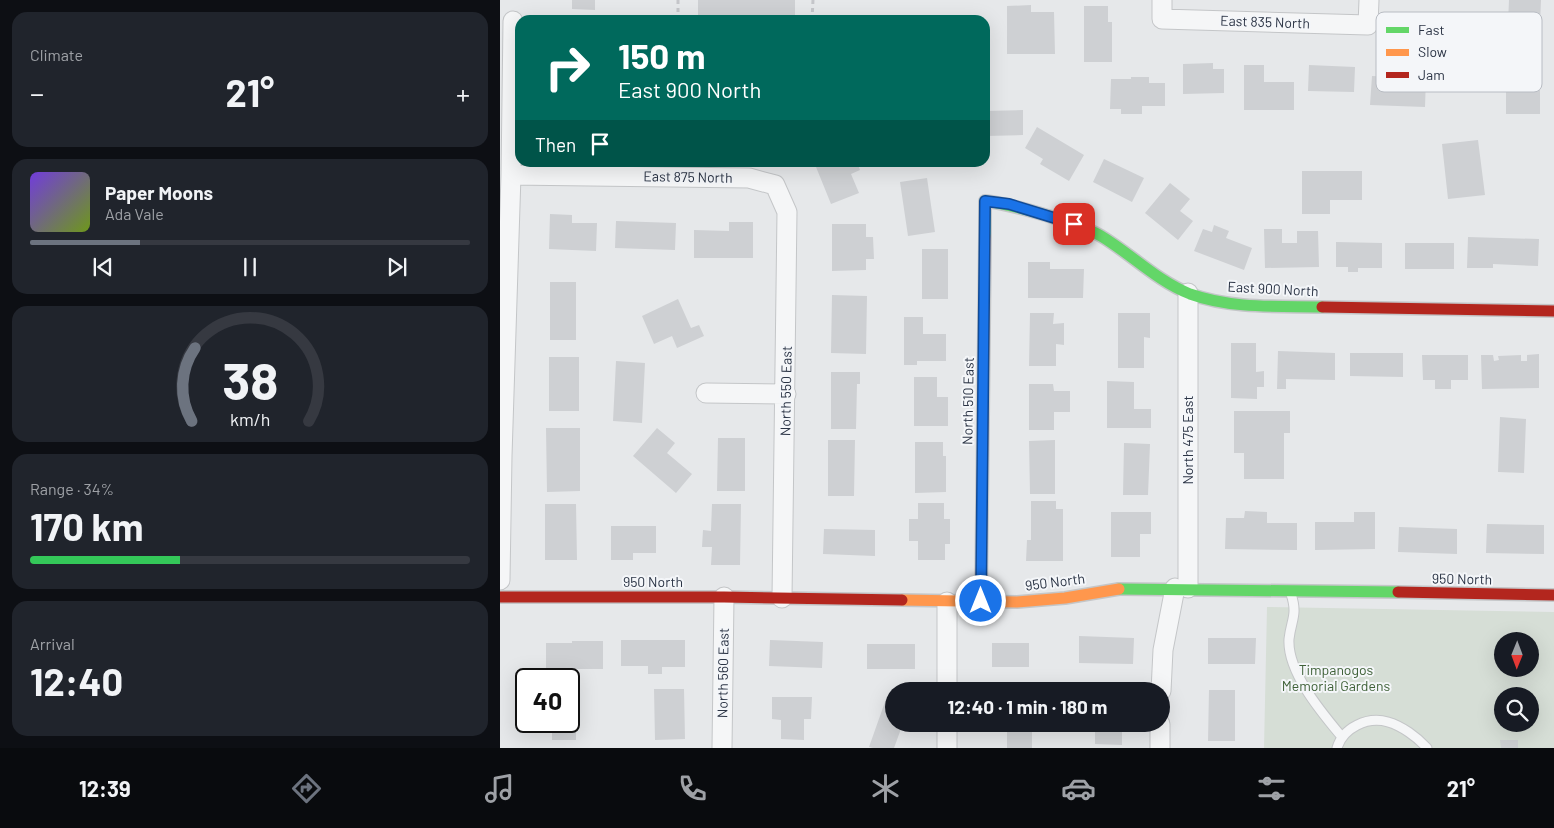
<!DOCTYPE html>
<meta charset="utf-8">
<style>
body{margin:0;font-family:Barlow,sans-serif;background:#20242c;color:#f1f3f6;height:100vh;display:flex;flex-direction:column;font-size:19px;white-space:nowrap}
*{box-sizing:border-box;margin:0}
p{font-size:16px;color:#9ea1a6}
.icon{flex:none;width:28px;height:28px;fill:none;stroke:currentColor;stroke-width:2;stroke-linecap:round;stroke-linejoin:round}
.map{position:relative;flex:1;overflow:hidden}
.panel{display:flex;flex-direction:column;gap:12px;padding:12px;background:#0d0f14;width:500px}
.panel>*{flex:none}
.hud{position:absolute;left:15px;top:15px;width:475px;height:152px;border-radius:15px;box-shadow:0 5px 20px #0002;background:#00695c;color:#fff;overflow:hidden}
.needle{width:32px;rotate:181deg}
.controls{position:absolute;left:994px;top:632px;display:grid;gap:10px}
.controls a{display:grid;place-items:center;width:45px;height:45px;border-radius:50%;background:#171b24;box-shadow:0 5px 20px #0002;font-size:25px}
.speed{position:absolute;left:15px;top:668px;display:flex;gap:10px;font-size:25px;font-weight:700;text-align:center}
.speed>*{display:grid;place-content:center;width:65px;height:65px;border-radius:50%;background:#171b24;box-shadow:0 5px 20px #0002;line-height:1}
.speed .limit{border:2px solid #111;border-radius:8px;background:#fff;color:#111}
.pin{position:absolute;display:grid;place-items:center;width:42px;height:42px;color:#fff;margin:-21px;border-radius:10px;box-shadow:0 2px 8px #0006}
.me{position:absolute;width:55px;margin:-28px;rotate:0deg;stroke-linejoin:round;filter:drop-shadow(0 0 4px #0008)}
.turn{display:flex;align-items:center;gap:18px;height:105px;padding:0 20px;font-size:22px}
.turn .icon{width:65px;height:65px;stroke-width:2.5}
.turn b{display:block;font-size:35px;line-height:42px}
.then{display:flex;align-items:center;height:48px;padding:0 20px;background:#0003;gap:10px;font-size:19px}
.big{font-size:38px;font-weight:700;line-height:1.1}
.panel .tile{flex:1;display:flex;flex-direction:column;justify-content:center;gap:8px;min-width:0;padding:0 18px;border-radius:15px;background:#20242c}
.panel .dial{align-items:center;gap:0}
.dial svg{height:130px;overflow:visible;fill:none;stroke:#363941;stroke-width:7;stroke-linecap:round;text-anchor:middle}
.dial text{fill:#f1f3f6;stroke:none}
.song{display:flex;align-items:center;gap:15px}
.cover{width:60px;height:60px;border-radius:8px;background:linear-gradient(135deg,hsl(260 70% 55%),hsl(80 70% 35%))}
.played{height:5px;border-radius:2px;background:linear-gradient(90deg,#6c737f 25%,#363941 25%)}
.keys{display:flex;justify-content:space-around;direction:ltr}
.heat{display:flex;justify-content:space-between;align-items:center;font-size:28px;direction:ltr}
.charge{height:8px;border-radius:4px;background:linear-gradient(90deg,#34c759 34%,#363941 0)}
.trip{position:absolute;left:385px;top:682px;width:285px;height:50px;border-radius:25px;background:#171b24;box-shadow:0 5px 20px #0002;font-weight:700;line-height:50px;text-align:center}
.tab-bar{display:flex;height:80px;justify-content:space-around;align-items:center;background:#090b0e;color:#9ea1a6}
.tab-bar .icon{width:35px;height:35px}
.tab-bar .selected{color:#6c737f}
.tab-bar b{font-size:22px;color:#f1f3f6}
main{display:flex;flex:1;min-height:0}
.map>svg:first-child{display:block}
.green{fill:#d6ded6;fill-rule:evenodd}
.building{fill:#ced0d3}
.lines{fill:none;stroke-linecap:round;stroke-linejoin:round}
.lane-casing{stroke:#c4c6c8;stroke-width:11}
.street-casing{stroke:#c4c6c8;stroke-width:21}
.fast-casing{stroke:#c4c6c8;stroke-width:14}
.slow-casing{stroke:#c4c6c8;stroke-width:14}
.jam-casing{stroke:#c4c6c8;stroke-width:14}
.path{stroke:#c5c6ca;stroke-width:3;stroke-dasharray:4 4;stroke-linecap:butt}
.lane{stroke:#f5f6f7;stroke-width:9}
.street{stroke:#f5f6f7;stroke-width:19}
.fast{stroke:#63d668;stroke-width:11}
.slow{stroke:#ff974d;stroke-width:11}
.jam{stroke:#b3261e;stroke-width:11}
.route-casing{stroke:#114b97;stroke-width:12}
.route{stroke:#1a73e8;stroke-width:9}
.labels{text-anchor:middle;stroke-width:4;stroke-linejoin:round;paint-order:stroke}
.street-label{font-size:14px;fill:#2b3445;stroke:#f4f6f9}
.park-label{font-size:14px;fill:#3f6138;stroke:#f4f6f9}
.key{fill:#f4f6f9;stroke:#b8bcc3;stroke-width:1}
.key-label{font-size:14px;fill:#2b3445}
</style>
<main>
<section class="panel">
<div class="tile"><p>Climate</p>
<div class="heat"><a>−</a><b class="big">21°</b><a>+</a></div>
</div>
<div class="tile">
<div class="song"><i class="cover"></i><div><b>Paper Moons</b><p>Ada Vale</p></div></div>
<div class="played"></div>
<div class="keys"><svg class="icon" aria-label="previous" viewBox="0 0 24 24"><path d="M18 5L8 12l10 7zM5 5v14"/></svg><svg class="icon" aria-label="pause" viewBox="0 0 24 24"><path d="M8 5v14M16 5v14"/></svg><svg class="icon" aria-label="next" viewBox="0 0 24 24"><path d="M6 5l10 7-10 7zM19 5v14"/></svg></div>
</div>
<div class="tile dial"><svg viewBox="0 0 100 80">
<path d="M14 69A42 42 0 1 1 86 69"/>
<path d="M14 69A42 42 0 0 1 16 24" stroke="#6c737f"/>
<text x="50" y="56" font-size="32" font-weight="700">38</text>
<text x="50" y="72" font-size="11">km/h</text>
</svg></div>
<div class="tile"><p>Range · 34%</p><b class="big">170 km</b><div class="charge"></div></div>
<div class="tile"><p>Arrival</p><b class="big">12:40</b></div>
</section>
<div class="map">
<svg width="1054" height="748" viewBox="0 0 1054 748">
<rect width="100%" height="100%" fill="#e6e8ea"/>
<path class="green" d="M767 607 1054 612V748H764ZM1002 641H1030V669H1002ZM1002 696H1030V724H1002Z"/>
<path class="building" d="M72 0H95V10L72 9Z
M198 0H295V20H198Z
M1009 0H1041L1039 48 1007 46Z
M531 5V12H554L555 54H507V6Z
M584 6H608V22H612V62H584Z
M418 17H478V20H418Z
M713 63V69H724V93L683 94V64Z
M744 65H764V82H794V110H744Z
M809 65 855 67 854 92 808 91Z
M1006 69H1040V114H1006Z
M872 76 926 78 925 107 870 105Z
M631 77H649V83H665V106H642V114H621V109H610L611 79H631Z
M523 110V135L485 136V111Z
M537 127 584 155 569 181 540 164 543 159 525 148Z
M978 140 985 195 948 199 942 144Z
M604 159 644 178 632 202 593 182Z
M314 162H357L360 170 351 174 359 193 331 204Z
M802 171H862V200H830V214H802Z
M427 178 435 232 408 236 400 182Z
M670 183 690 199 680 211 693 221 678 240 645 213Z
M50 214 72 215V223H97L96 251 49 249Z
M116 221 176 223 175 250 115 248Z
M229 222H253V258H194V230L229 231Z
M332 224H366V237H373L374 259H366V270L332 271Z
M714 225 729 231 726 238 752 248 744 270 694 251 703 229 712 232Z
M764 229H782V243H797V231H818L819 267 765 268Z
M968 237 1039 239 1038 266 993 264V268H967Z
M836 242 882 243V268H858V272H848V267H836Z
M905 243H954V269H905Z
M422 249H448V299H422Z
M528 262H550V269H584L583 298H528Z
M50 282H76V340H50Z
M332 295 367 296 366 354 331 353Z
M178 299 191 328 199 325 204 336 177 348 172 336 154 344 142 316Z
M530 313H554L553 324 564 323V345L556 344V366H529Z
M618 313H650V338L644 337V368H618Z
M404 317H423V334H446V361H417V365H404Z
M731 343H756V372L764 371V387H757V399L731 398Z
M778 351 835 353V380L786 379V389H777Z
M850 353H903V377L850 376Z
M1039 354V388L982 389 981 355H993L994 361 999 360 998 356 1021 355V361H1027V355Z
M922 355H968V380H951V389H935V380H923Z
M49 357H79V411H49Z
M116 361 145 363 142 423 113 421Z
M331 372H360V384H357L356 429H331Z
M414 377H437V397H448V426H414Z
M607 381 634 382V409H651V428H607Z
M529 384H553L554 391H570V412H554V430H529Z
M734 411H790V433H784V479H744V453H734Z
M1000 417 1026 419 1024 473 998 472Z
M46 428H80V491L47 492Z
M157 428 175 443 167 453 192 474 176 493 133 456Z
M218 438H245V491H217Z
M328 440H355L354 496H328Z
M555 440V494H530L529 441Z
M415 442H443V456H446V492L415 493Z
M624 443 650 444 648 495H623Z
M531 501H556V509H563V561H526L527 540H531Z
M418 503H444V519H450V544H445V560H418V541H409V519H418Z
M45 504H76L77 560H45Z
M212 504H241L240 565H211L212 547H202L203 530 211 531Z
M745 511 767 512V523H797V550L725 549 726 518H744Z
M611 512H651V534H640V557H611Z
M854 512H875V549L815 550V522H854Z
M987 524 1044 525V554L986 553Z
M111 526H156V553H133V560H111Z
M899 527 957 529V554L898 552Z
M324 529 375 530V556L323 554Z
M579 636 634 638 633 664 579 663Z
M708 638H756L755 664H708Z
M121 640H185V667H162V674H148V666H121Z
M270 640 323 642 322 668 269 666Z
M72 641H103V669H46V643H72Z
M492 643H529V667H492Z
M367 644H415V669H367Z
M154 689H184L185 739 155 740Z
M69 690H76V740H52V721H69Z
M709 690H735V741H708Z
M272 697H312L311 719H304V740L281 739V720L272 719Z
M386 699 394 701V724H408L406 728 402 726 394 748H373L369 747Z
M507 724H532V748H507Z
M595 724H622V745L595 744Z
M1000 740H1018V748H1001Z"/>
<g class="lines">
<g class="lane-casing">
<path id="lane" d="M791 594C798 615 791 620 789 639 787 672 822 713 842 737
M837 748C843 728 867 716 888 722 902 726 917 737 927 748"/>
</g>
<g class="street-casing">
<path id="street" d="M662 0V19L868 25 869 0
M11 175 249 178 275 185 287 212 282 598
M206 393 286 394
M0 580 2 456 11 175 13 21
M688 588V293
M447 602V691
M661 691 663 650 675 588
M447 724V748
M222 748 224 597
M660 748V724"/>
</g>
<g class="fast-casing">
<path id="fast" d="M485 236V201C509 204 532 211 555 218 570 223 587 227 601 236 631 254 657 281 690 294 732 309 778 306 822 307
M619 589 898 592"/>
</g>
<g class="slow-casing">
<path id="slow" d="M402 600 517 602 565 598 619 589
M481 601 485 236"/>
</g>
<g class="jam-casing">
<path id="jam" d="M822 307 1054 311
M898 592 1054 595
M0 597H224L402 600"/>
</g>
<path class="path" d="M178 20V0
M312 20 313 0"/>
<use href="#lane" class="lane"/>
<use href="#street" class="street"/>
<use href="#fast" class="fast"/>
<use href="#slow" class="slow"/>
<use href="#jam" class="jam"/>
</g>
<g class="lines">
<g class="route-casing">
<path id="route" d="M481 601 485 201 509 204 574 224"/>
</g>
<use href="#route" class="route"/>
</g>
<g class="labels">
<g class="street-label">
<text transform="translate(765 22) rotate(2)" y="5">East 835 North</text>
<text transform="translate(188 177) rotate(1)" y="5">East 875 North</text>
<text transform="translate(773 289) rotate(3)" y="5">East 900 North</text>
<text transform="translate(286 391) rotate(-89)" y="5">North 550 East</text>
<text transform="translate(468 401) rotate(-89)" y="5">North 510 East</text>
<text transform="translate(688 440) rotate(-90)" y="5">North 475 East</text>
<text transform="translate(962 579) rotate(1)" y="5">950 North</text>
<text x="153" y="587">950 North</text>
<text transform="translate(555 582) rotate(-7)" y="5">950 North</text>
<text transform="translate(223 673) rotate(-89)" y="5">North 560 East</text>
</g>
<g class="park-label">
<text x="836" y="675">Timpanogos<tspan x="836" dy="16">Memorial Gardens</tspan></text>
</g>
</g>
<rect x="876" y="12" width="166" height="80" rx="8" class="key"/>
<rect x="886" y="27" width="23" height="6" fill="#63d668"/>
<rect x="886" y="49" width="23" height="7" fill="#ff974d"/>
<rect x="886" y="72" width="23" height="6" fill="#b3261e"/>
<g class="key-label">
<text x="918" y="35">Fast</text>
<text x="918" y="57">Slow</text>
<text x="918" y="80">Jam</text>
</g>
</svg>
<div class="controls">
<a><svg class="needle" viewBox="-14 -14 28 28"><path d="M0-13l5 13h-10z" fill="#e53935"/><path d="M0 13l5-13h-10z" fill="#9ea1a6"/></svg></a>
<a><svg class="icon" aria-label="search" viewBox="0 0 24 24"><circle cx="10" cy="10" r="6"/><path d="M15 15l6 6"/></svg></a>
</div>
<div class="speed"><div class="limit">40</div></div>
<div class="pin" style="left:574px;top:224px;background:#d93025"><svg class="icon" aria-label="arrive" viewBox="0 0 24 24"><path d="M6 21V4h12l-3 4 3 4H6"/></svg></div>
<svg class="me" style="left:481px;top:601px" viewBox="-20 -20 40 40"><circle r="17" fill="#1a73e8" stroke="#fff" stroke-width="3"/><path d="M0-11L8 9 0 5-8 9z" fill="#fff"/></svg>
<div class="trip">12:40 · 1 min · 180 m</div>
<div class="hud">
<div class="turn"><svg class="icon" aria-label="right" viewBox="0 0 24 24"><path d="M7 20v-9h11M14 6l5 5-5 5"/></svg><div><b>150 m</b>East 900 North</div></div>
<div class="then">Then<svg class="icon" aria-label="arrive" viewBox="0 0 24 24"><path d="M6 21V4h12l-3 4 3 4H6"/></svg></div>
</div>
</div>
</main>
<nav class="tab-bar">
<b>12:39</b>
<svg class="icon selected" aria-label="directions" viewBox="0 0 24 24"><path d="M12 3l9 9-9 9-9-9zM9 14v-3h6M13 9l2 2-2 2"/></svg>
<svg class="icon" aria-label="music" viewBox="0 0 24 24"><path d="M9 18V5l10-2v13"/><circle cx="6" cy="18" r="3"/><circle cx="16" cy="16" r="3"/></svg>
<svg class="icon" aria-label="phone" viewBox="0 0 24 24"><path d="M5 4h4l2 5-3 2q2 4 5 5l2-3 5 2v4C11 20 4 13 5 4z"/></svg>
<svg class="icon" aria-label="climate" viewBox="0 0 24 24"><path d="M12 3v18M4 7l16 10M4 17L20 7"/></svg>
<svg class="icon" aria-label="car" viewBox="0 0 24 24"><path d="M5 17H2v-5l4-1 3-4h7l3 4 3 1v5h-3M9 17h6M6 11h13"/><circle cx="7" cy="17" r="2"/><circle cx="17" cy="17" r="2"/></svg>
<svg class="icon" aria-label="filters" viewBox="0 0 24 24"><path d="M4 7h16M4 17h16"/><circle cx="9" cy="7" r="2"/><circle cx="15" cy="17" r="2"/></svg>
<b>21°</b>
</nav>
